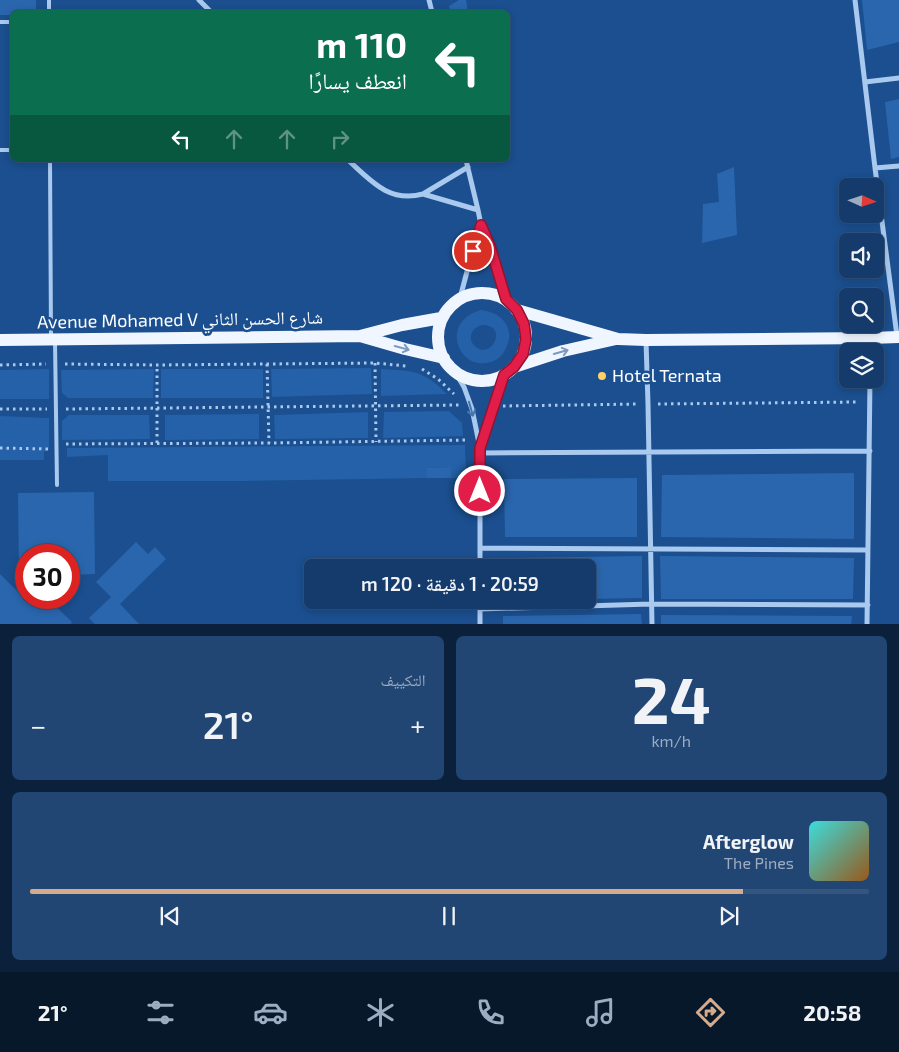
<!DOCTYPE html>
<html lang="ar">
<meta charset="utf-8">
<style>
body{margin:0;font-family:"Exo 2","Noto Naskh Arabic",sans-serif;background:#214673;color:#f1f3f6;direction:rtl;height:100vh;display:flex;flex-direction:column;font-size:19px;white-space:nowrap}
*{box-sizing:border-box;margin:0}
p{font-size:16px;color:#9dadc1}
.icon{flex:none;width:28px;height:28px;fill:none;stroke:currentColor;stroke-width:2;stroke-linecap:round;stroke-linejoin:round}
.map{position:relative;height:624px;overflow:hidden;direction:ltr}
.drawer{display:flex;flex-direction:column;gap:12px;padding:12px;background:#0b203b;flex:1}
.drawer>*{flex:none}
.guide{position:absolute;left:10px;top:10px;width:500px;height:152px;border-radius:8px;box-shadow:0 2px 8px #0003,0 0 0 1px #33557e;direction:rtl;background:#0b6e4f;color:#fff;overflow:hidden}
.needle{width:32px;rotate:93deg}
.controls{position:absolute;left:839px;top:178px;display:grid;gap:10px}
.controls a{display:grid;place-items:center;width:45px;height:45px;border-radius:8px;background:#143b6b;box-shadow:0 2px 8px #0003,0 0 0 1px #33557e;font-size:25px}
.speed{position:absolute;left:15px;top:544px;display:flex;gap:10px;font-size:25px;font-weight:700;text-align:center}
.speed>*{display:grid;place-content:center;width:65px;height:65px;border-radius:50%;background:#143b6b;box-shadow:0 2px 8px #0003,0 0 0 1px #33557e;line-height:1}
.speed .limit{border:8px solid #d22;background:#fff;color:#111}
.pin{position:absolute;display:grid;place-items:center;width:42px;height:42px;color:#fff;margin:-21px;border:2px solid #fff;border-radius:50%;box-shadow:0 1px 5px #0007}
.me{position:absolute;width:55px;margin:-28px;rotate:0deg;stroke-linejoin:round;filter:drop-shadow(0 0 4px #0008)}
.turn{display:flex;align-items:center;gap:18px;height:105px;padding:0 20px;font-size:22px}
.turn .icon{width:65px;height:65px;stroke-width:2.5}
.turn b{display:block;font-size:35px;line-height:42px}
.lanes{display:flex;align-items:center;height:48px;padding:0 20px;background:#0003;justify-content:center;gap:25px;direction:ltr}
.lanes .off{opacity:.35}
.big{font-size:38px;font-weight:600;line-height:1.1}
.drawer .tile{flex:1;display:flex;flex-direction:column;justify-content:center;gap:8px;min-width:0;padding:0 18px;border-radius:8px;background:#214673}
.drawer .dial{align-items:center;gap:0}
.dial b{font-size:65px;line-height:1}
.song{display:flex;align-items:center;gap:15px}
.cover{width:60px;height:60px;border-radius:8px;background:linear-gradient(135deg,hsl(180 70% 55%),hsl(30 70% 35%))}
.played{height:5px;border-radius:2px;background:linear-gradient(90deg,#d6ab8b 85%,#33557e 85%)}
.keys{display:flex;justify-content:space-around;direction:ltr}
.heat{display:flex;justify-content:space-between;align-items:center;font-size:28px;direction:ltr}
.drawer .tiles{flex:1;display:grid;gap:12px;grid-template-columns:1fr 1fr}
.tile:last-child{grid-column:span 2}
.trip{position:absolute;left:304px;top:559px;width:292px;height:50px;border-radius:8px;background:#143b6b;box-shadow:0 2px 8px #0003,0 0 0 1px #33557e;font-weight:600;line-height:50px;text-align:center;direction:rtl}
.tabs{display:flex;height:80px;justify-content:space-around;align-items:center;background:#08182b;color:#9dadc1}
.tabs .icon{width:35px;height:35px}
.tabs .on{color:#d6ab8b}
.tabs b{font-size:22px;color:#f1f3f6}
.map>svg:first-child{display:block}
.green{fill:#2461a8;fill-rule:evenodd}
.building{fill:#2a66ad}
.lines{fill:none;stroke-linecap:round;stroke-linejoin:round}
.path{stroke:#a9c9ee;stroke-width:3;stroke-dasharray:2.5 4;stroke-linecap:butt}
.lane{stroke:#a9c9ee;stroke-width:4}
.street{stroke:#a9c9ee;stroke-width:5}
.primary{stroke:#f0f6ff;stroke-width:12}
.oneway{stroke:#7b9ac1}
.oneway2{stroke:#4674ac}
.route-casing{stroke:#92132f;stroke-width:12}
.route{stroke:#e11d48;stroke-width:9}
.poi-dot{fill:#ffd166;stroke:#1b4f8f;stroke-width:2}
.labels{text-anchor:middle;stroke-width:5;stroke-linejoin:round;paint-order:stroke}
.street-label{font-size:18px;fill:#fff;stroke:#1b4f8f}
.poi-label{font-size:18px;fill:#fff;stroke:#1b4f8f;text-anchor:start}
</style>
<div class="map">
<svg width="899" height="625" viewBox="0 0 899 625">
<rect width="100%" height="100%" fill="#1b4f8f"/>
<path class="green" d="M481 310C502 312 517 329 505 350 502 356 497 360 491 362 458 372 439 321 481 310ZM482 325C508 324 493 360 476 347 466 339 472 327 482 325Z
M371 368 372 394 272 397 271 369Z
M49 369V399H0V370Z
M154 369 153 398H68L62 393 61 370Z
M161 369H263V398H161Z
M381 369C414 371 423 370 447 394L381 396Z
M449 411 462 423 463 436 383 438 384 412Z
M368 412V438L275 439 274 415Z
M259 414V439L165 440V415Z
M69 415H149L150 439 62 440V421Z
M0 416 49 418V449L44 452V460H0Z
M465 445 466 478H451L450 467 427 468V478L246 481H108V455L67 457V448Z"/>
<path class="building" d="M0 0H36V12H12V15H0Z
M459 0H466L468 12H451L449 6Z
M862 0H899V42L867 50Z
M899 99V157L891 159 885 102Z
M734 167 737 235 702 243 703 204 719 202 717 174Z
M451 467V478H427V468Z
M854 473V539L661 537 662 475Z
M637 478V537H505L504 479Z
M94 492 95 574 69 575V555H26V575H19L18 493Z
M136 542 148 554 155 547 166 559 120 604 140 625H96L89 618 111 597 96 582Z
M642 556V598L588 599V568H502V558Z
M660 556 854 558 853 599H661Z
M0 574 19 593 26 585V598H47L72 622 70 625H0Z
M641 614 642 625H503V616Z
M661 615 852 616 851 625H661Z"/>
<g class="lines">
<path class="path" d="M375 363 376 442
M65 364 157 365 375 363 406 366
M267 364 269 443
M0 365 46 364
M422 369 438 379 454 394
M658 404 859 402
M503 406 639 404
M0 409H47
M66 409 459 405
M157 443V365
M66 444 269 443 467 440
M0 448 49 449"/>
<path class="lane" d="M49 0V12
M0 22H12
M0 150H12
M50 160 51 338
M55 341 57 485"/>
<path class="street" d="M199 0 211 12
M429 0 432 12
M855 0 875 168 897 336
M865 82 899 78
M348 160C371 181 389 203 423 194L478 210
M466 160 478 210 481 225 490 246 506 299
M875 168 899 166
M423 194 468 167
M460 298 469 264 481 226
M870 338V351
M646 341 648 404 652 625
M455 372 464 387 472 409 480 448V568
M480 448 504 375
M480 453 870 451
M480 548 868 550
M480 600V625
M480 609 651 604 868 605
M867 625 870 379"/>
<path class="primary" d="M438 337a44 44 0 1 1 88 0a44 44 0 1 1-88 0Z
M517 310 618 339 646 340 870 338 899 337
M360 336 405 349 444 358
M0 340 360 336 402 325 441 318
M514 367 563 351 616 339"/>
</g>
<defs><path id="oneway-shaft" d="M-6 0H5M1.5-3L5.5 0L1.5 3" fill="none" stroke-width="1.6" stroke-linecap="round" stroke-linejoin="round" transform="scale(1.25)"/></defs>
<g class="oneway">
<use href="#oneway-shaft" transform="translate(402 348) rotate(15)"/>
<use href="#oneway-shaft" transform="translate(561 352) rotate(-16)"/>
</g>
<use class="oneway2" href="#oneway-shaft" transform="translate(471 409) rotate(74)"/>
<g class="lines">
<g class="route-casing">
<path id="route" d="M473 251 481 225 490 246 506 299 517 310 524 324 526 339 523 354 514 367 504 375 480 448V491"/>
</g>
<use href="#route" class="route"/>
</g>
<circle class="poi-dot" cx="602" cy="376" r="5"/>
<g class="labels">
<g class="street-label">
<text transform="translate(180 320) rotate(-1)" y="6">Avenue Mohamed V شارع الحسن الثاني</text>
</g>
<g class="poi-label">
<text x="612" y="382">Hotel Ternata</text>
</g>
</g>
</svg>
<div class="controls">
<a><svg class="needle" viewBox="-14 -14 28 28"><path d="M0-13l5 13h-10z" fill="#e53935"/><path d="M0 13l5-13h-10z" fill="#9dadc1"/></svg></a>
<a><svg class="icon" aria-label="sound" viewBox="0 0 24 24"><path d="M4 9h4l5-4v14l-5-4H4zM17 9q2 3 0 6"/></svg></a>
<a><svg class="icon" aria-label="search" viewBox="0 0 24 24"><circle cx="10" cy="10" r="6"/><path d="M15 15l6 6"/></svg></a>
<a><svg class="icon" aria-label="layers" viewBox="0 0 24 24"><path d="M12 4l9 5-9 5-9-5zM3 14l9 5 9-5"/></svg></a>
</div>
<div class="speed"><div class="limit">30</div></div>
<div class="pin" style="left:473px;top:251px;background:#d93025"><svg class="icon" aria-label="arrive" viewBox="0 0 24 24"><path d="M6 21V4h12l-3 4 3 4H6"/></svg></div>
<svg class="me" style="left:480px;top:491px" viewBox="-20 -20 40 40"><circle r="17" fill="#e11d48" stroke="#fff" stroke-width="3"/><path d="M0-11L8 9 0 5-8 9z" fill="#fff"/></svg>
<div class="trip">20:59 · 1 دقيقة · 120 m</div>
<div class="guide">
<div class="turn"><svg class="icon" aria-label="left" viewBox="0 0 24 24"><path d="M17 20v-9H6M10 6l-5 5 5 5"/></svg><div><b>110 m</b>انعطف يسارًا</div></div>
<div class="lanes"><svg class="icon" aria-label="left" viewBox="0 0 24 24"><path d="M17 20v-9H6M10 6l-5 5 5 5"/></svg><svg class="icon off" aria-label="ahead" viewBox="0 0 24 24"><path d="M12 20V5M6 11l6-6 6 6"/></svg><svg class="icon off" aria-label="ahead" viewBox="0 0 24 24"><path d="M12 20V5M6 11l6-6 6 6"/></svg><svg class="icon off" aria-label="right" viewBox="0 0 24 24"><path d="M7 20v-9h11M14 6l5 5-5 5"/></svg></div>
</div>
</div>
<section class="drawer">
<div class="tiles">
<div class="tile dial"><b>24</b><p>km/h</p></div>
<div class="tile"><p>التكييف</p>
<div class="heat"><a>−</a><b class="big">21°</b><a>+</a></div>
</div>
<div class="tile">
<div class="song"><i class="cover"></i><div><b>Afterglow</b><p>The Pines</p></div></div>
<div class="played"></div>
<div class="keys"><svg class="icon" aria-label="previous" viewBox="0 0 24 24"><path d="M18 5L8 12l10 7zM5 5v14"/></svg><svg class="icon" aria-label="pause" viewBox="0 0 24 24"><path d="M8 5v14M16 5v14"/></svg><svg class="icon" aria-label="next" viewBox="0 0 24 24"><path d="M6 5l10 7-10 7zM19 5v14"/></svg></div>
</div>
</div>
</section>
<nav class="tabs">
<b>20:58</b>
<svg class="icon on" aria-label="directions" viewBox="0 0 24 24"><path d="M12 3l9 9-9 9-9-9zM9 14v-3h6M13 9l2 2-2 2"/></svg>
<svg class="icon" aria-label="music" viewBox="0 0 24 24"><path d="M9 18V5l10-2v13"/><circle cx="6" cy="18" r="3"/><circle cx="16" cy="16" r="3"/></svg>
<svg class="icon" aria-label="phone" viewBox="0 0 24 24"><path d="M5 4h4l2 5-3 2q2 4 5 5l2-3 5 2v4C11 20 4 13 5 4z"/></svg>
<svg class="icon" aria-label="climate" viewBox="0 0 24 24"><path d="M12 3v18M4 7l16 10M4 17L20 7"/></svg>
<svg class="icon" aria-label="car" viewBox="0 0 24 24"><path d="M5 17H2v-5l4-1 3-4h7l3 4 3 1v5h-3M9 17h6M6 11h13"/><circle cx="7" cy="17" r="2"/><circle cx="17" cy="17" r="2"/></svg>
<svg class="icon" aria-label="filters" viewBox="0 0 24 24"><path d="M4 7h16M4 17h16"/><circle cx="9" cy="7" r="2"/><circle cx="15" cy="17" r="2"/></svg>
<b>21°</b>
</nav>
